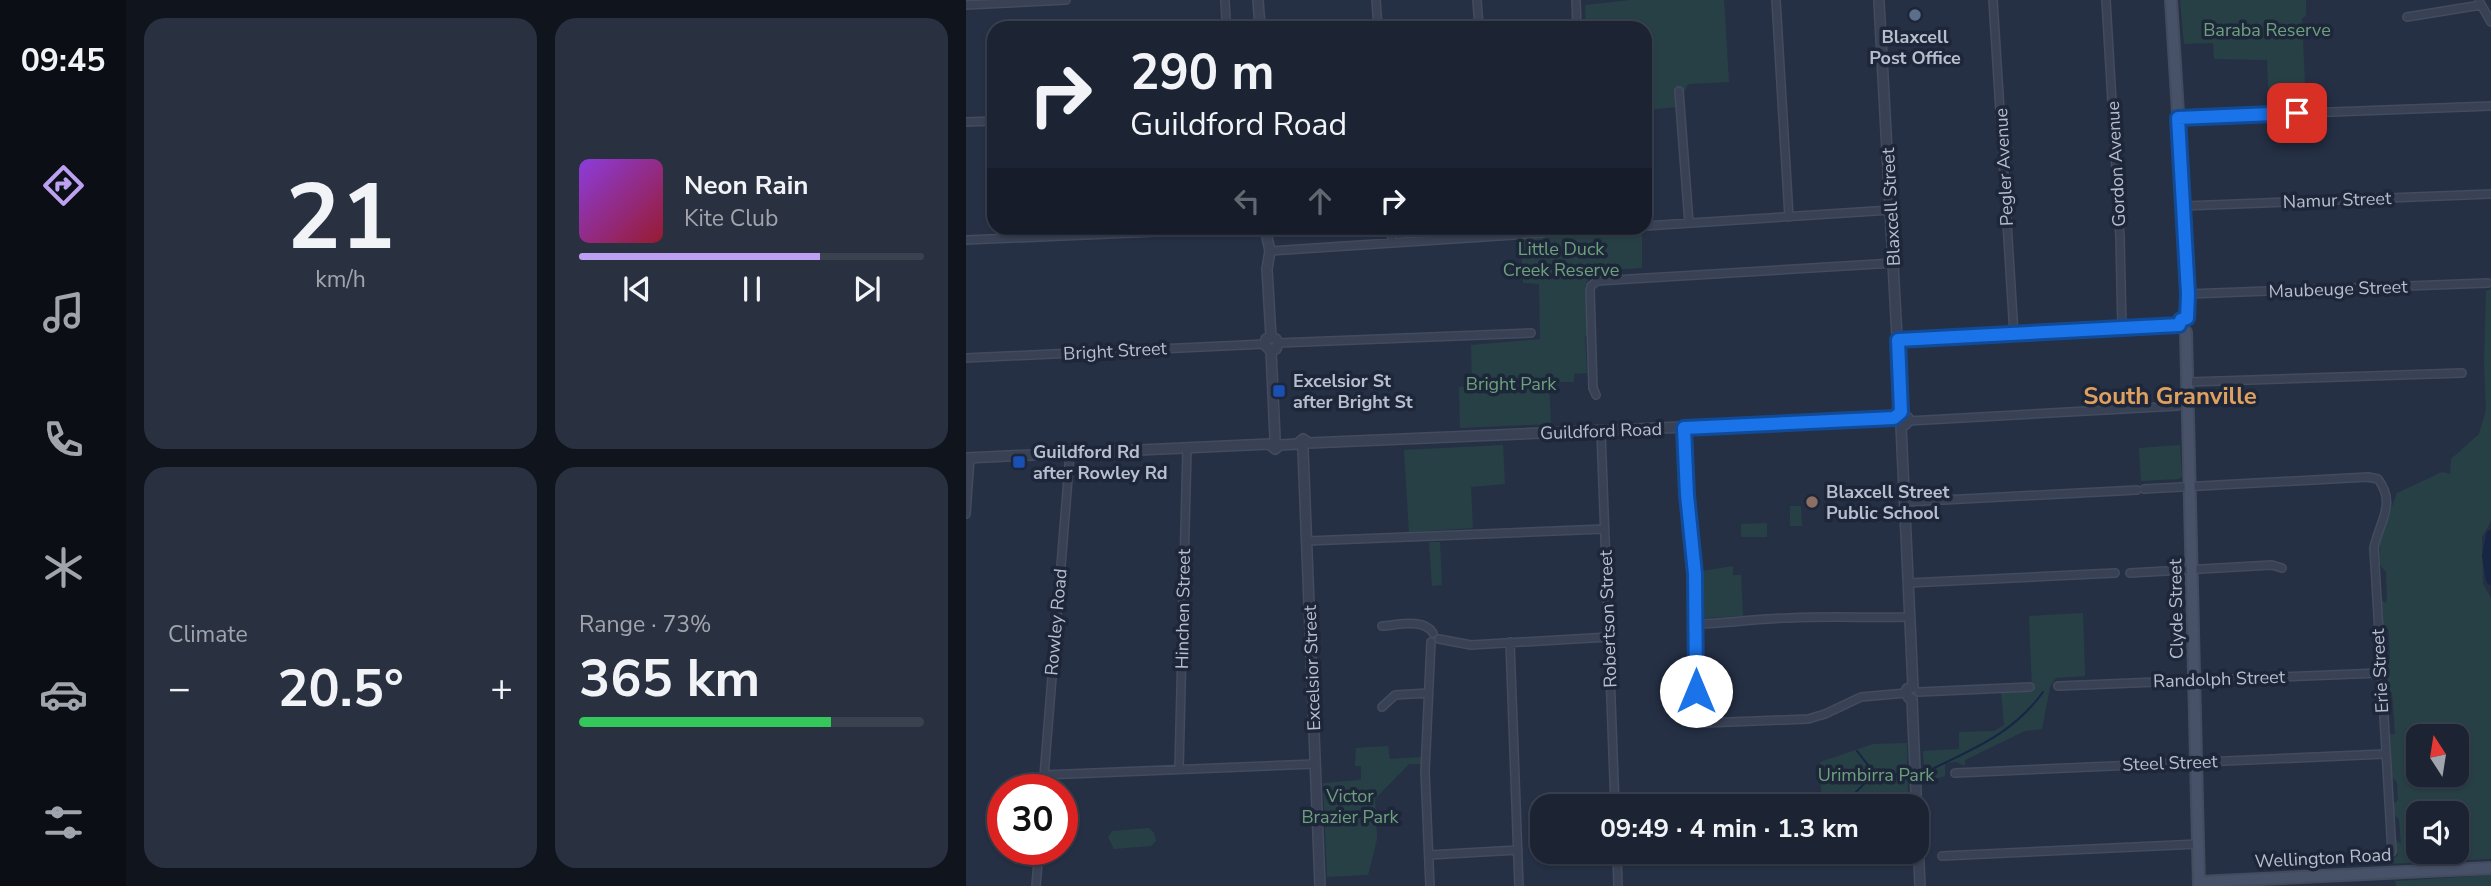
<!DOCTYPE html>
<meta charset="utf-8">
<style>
body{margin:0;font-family:"Nunito Sans",sans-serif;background:#293040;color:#f1f3f6;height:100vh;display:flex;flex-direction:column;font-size:26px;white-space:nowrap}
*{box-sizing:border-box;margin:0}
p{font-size:23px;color:#a0a4ac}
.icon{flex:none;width:38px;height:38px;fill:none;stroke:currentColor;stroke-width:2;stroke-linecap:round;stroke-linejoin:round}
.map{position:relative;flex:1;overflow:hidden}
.drawer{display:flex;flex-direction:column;gap:18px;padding:18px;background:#0f141d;width:840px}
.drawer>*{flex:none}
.banner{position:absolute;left:21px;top:21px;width:665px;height:214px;border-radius:21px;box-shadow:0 2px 5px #0004,0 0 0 2px #3a414f;background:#1c2434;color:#f1f3f6;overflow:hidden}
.needle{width:46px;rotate:348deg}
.buttons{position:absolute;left:1440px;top:724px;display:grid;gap:14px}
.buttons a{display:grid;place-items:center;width:63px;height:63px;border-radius:14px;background:#1c2434;box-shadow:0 2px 5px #0004,0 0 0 2px #3a414f;font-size:35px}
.speed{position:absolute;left:21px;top:774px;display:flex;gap:14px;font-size:35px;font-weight:700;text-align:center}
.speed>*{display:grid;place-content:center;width:91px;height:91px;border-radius:50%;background:#1c2434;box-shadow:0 2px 5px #0004,0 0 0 2px #3a414f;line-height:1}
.speed .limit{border:10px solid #d22;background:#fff;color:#111}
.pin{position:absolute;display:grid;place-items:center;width:60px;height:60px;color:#fff;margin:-30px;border-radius:14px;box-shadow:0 4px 10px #0006}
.me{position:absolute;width:77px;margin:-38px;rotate:0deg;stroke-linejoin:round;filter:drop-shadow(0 0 5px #0008)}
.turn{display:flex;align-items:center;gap:24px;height:147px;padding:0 28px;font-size:32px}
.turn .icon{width:91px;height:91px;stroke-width:2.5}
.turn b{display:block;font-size:49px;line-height:60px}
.lanes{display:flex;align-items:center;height:66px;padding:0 28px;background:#0003;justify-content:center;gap:35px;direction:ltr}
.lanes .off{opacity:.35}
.big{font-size:52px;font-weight:700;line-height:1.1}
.drawer .card{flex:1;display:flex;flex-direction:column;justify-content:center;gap:10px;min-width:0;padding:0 24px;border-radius:21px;background:#293040}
.drawer .dial{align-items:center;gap:0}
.dial b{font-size:91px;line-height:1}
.song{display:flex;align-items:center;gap:21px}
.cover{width:84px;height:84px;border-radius:10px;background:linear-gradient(135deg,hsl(270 70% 55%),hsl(350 70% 35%))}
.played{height:7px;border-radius:4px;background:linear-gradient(90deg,#bca0f2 70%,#3a414f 70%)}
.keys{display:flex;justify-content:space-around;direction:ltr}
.heat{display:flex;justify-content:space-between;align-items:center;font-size:38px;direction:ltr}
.charge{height:10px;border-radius:5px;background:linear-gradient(90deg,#34c759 73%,#3a414f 0)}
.drawer .tiles{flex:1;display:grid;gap:18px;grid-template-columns:repeat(2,1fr)}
.trip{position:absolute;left:564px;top:794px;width:399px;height:70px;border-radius:21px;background:#1c2434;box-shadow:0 2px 5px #0004,0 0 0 2px #3a414f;font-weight:700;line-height:70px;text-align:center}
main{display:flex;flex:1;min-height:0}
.dock{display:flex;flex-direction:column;width:126px;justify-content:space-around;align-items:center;background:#0b0e15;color:#a0a4ac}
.dock .icon{width:49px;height:49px}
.dock .current{color:#bca0f2}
.dock b{font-size:32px;color:#f1f3f6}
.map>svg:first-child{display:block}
.green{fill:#274046;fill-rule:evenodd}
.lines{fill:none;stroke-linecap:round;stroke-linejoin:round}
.stream{stroke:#162645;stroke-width:2}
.river{stroke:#162645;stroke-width:10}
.minor-casing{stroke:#434b5e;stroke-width:10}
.tertiary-casing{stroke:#434b5e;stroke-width:12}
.secondary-casing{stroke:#434b5e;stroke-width:14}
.minor{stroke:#394254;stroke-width:7}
.tertiary{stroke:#394254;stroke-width:9}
.secondary{stroke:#475168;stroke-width:10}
.route-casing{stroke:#114b97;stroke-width:18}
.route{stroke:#1a73e8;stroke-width:12}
.service-dot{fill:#5c6f8a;stroke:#1e273a;stroke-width:2.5}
.transit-dot{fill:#1a4fb4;stroke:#1e273a;stroke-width:2.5}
.education-dot{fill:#8d6e63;stroke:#1e273a;stroke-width:2.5}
.labels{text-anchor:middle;stroke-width:7;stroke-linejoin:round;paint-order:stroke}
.park-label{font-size:18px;fill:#6ca17c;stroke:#1e273a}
.poi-label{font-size:18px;font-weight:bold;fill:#b7bece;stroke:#1e273a;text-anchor:start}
.street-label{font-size:18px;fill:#b7bece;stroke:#1e273a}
.district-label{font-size:24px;font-weight:bold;fill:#e0a160;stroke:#1e273a}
</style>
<main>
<nav class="dock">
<b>09:45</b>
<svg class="icon current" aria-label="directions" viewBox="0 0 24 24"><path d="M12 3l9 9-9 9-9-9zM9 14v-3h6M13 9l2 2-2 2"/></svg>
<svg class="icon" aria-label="music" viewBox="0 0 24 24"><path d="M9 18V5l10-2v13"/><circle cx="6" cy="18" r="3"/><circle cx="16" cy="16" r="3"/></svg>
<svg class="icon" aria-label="phone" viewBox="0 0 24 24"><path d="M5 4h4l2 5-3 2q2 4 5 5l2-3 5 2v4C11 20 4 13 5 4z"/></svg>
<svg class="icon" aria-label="climate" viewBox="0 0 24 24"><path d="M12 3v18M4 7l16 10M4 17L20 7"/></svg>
<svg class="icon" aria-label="car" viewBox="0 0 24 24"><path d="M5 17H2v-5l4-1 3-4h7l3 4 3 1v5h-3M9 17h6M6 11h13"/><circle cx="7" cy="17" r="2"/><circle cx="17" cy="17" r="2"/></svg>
<svg class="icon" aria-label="filters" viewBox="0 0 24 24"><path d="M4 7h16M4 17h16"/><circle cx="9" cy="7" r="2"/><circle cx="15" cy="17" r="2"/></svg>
</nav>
<section class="drawer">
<div class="tiles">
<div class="card dial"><b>21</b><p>km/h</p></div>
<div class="card">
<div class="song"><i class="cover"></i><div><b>Neon Rain</b><p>Kite Club</p></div></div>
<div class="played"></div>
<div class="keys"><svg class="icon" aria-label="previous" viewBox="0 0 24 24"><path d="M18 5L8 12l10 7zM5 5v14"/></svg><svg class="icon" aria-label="pause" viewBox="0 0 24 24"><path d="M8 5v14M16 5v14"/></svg><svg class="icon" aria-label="next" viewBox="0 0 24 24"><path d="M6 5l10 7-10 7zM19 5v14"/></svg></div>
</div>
<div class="card"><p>Climate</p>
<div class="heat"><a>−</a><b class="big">20.5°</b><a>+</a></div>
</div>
<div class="card"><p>Range · 73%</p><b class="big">365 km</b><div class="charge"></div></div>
</div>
</section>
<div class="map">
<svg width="1525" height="886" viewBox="0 0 1525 886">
<rect width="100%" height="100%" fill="#253045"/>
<path class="green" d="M665 0H758L763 82 722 84 711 107 679 110V28H620L619 5Z
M1214 0H1340V15L1336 19 1340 105 1303 107 1301 60 1248 59 1247 43 1218 44Z
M561 228H640V233L646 237 676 232V268L644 270 623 278 619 286 622 335 619 337 621 373 608 374V382H583L585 424 494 428 493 387 506 386 505 345 574 339 573 284 557 283 555 246Z
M1525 289V521L1516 537 1517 584 1525 598V859L1420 864 1419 858H1428L1432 855 1427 838 1435 844 1433 819 1426 813 1425 799 1429 803 1432 800 1431 782 1423 774 1421 730 1426 735 1429 733 1426 693 1419 687 1417 656 1422 660 1424 659 1423 630 1415 625V599L1419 603 1421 601 1420 572 1413 564 1414 539 1431 493 1476 472 1484 474 1485 459 1513 434 1520 410 1518 363 1520 291ZM1452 737H1491V775H1452ZM1452 814H1491V852H1452Z
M537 445 539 484 505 487 507 528 443 532 438 450Z
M1214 445 1216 476 1213 479 1175 481 1173 448Z
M824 506H835L836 526H824Z
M801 523V537H775V524Z
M463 542H474L476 585 466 586Z
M767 566V575H775L777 616 739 618 736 615V571Z
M1117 613 1119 676 1090 678 1084 687 1076 729 1059 731 999 760V766L990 762 979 763V776L959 782 957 751 993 749V732L1028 731 1038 725 1035 691 1066 689 1063 616Z
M941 743 942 805 856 807 854 762 907 744Z
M422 746 424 759 456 757V764H443L409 799 411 839 402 875 361 877 357 783 395 780V766H389L390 748Z
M183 828 188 833 190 841 185 846 148 849 142 837 146 831Z
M1525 875V886H1430L1429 881Z"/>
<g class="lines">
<path class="stream" d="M891 751 909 774
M960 772C1006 749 1046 735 1077 692
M879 806 880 802 905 777 939 773"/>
<path class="river" d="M1525 535 1521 556 1525 580"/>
<g class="minor-casing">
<path id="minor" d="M410 0 412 28
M511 0 513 28
M610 0 611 28
M810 0 823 217
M1027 0 1048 334
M1140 0 1154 237 1156 328
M1513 1 1525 22
M0 5 100 0
M1441 17 1515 5
M255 28 260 20 259 0
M713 91 723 223
M1212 118 1525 106
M0 122 28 121
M1218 206 1525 194
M679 226 925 210
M425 228 426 242
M647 228H654
M0 240 285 228
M304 251 577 233
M1222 294 1522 283
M932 340 1213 325
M312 343 565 333
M0 358 299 344
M1223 382 1496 373
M630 395 627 388 624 290 625 286 631 281 928 263
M942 421 1212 406
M718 428 722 514 729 574 730 713 732 720 739 723 842 719 859 714 895 697 940 693
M635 431 649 807
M1178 489 1402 477 1412 479C1431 504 1413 522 1408 548L1426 852
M939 502 1171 490
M0 514 4 458
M341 541 638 529
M1164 573 1306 565 1316 568
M942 583 1149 573
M729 624C761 624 791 618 823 618 863 616 903 618 943 617
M416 626C432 625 458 618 467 633
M473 639 505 645 643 637
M544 642 553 886
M1092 686 1414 673
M953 692 1064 687
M416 707 429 695 462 693
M213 769 221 449
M989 773 1419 754
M78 775 349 764
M77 789 104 454
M651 852 652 886
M463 855 552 850
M976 856 1232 844
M70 886 73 849
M464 886 459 771 465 642"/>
</g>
<g class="tertiary-casing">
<path id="tertiary" d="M292 0 294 28
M913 2 935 412
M299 228 304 251 301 269 305 337
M305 337 310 339 312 343 310 349 305 351
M305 337 300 339 299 345 305 351
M305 351 309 438
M935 412 942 418 940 424 935 426
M935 426 947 687
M303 444 309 449 314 445 331 444 337 439 343 443 928 418
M337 450 354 886
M0 458 303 444
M946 699 954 886
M946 699 943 698 940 693 941 689 947 687"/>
</g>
<g class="secondary-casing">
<path id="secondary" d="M1205 0 1220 241 1221 318
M1220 332 1233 886
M1233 882 1525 868"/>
</g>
<use href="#minor" class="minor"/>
<use href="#tertiary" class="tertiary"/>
<use href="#secondary" class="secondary"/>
</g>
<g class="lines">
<g class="route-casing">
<path id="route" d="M730 691 729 574 721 495 718 428 928 418 935 412 932 340 1213 325 1215 320 1221 318 1222 294 1212 118 1331 113"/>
</g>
<use href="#route" class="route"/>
</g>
<circle class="service-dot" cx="949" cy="15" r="7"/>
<g class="transit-dot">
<rect x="306" y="384" width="14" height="14" rx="3.5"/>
<rect x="46" y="455" width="14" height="14" rx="3.5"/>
</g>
<circle class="education-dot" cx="846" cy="502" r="7"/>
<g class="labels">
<g class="park-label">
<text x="1301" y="36">Baraba Reserve</text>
<text x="595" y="255">Little Duck<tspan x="595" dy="21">Creek Reserve</tspan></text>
<text x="545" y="390">Bright Park</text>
<text x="910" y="781">Urimbirra Park</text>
<text x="384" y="802">Victor<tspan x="384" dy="21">Brazier Park</tspan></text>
</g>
<g class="poi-label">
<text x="949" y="43" text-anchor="middle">Blaxcell<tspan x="949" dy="21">Post Office</tspan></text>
<text x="327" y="387">Excelsior St<tspan x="327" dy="21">after Bright St</tspan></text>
<text x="67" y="458">Guildford Rd<tspan x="67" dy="21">after Rowley Rd</tspan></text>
<text x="860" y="498">Blaxcell Street<tspan x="860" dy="21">Public School</tspan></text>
</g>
<g class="street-label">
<text transform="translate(1150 164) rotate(-93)" y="6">Gordon Avenue</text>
<text transform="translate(1038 167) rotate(-93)" y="6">Pegler Avenue</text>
<text transform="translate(1371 200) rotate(-2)" y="6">Namur Street</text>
<text transform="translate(925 207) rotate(-93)" y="6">Blaxcell Street</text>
<text transform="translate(1372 289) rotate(-2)" y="6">Maubeuge Street</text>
<text transform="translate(149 351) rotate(-3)" y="6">Bright Street</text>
<text transform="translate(635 431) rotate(-2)" y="6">Guildford Road</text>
<text transform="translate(217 609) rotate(-89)" y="6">Hinchen Street</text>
<text transform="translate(1210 609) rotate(-91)" y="6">Clyde Street</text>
<text transform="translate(642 619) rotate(-92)" y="6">Robertson Street</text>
<text transform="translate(90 622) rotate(-85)" y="6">Rowley Road</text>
<text transform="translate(346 668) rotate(-92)" y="6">Excelsior Street</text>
<text transform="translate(1414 671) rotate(-93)" y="6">Erie Street</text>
<text transform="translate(1253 679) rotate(-2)" y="6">Randolph Street</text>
<text transform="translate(1204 763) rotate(-2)" y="6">Steel Street</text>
<text transform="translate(1357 858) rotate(-3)" y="6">Wellington Road</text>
</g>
<g class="district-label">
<text x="1204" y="404">South Granville</text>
</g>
</g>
</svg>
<div class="buttons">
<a><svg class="needle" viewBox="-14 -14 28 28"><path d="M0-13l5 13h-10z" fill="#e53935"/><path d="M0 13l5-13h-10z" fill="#a0a4ac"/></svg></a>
<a><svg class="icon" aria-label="sound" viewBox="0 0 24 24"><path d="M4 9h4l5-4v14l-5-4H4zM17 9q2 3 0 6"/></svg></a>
</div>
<div class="speed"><div class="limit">30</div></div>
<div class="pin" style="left:1331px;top:113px;background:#d93025"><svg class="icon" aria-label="arrive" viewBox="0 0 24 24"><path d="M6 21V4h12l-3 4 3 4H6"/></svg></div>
<svg class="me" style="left:730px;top:691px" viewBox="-20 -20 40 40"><circle r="19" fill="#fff"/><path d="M0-13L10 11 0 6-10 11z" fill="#1a73e8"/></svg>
<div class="trip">09:49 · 4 min · 1.3 km</div>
<div class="banner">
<div class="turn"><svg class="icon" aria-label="right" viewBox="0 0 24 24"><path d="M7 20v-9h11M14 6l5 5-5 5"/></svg><div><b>290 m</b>Guildford Road</div></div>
<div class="lanes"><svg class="icon off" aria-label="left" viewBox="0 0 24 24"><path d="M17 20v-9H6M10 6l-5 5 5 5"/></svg><svg class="icon off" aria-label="ahead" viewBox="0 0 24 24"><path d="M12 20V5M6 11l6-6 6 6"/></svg><svg class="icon" aria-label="right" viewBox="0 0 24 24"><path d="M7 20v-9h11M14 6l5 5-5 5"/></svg></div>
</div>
</div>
</main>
